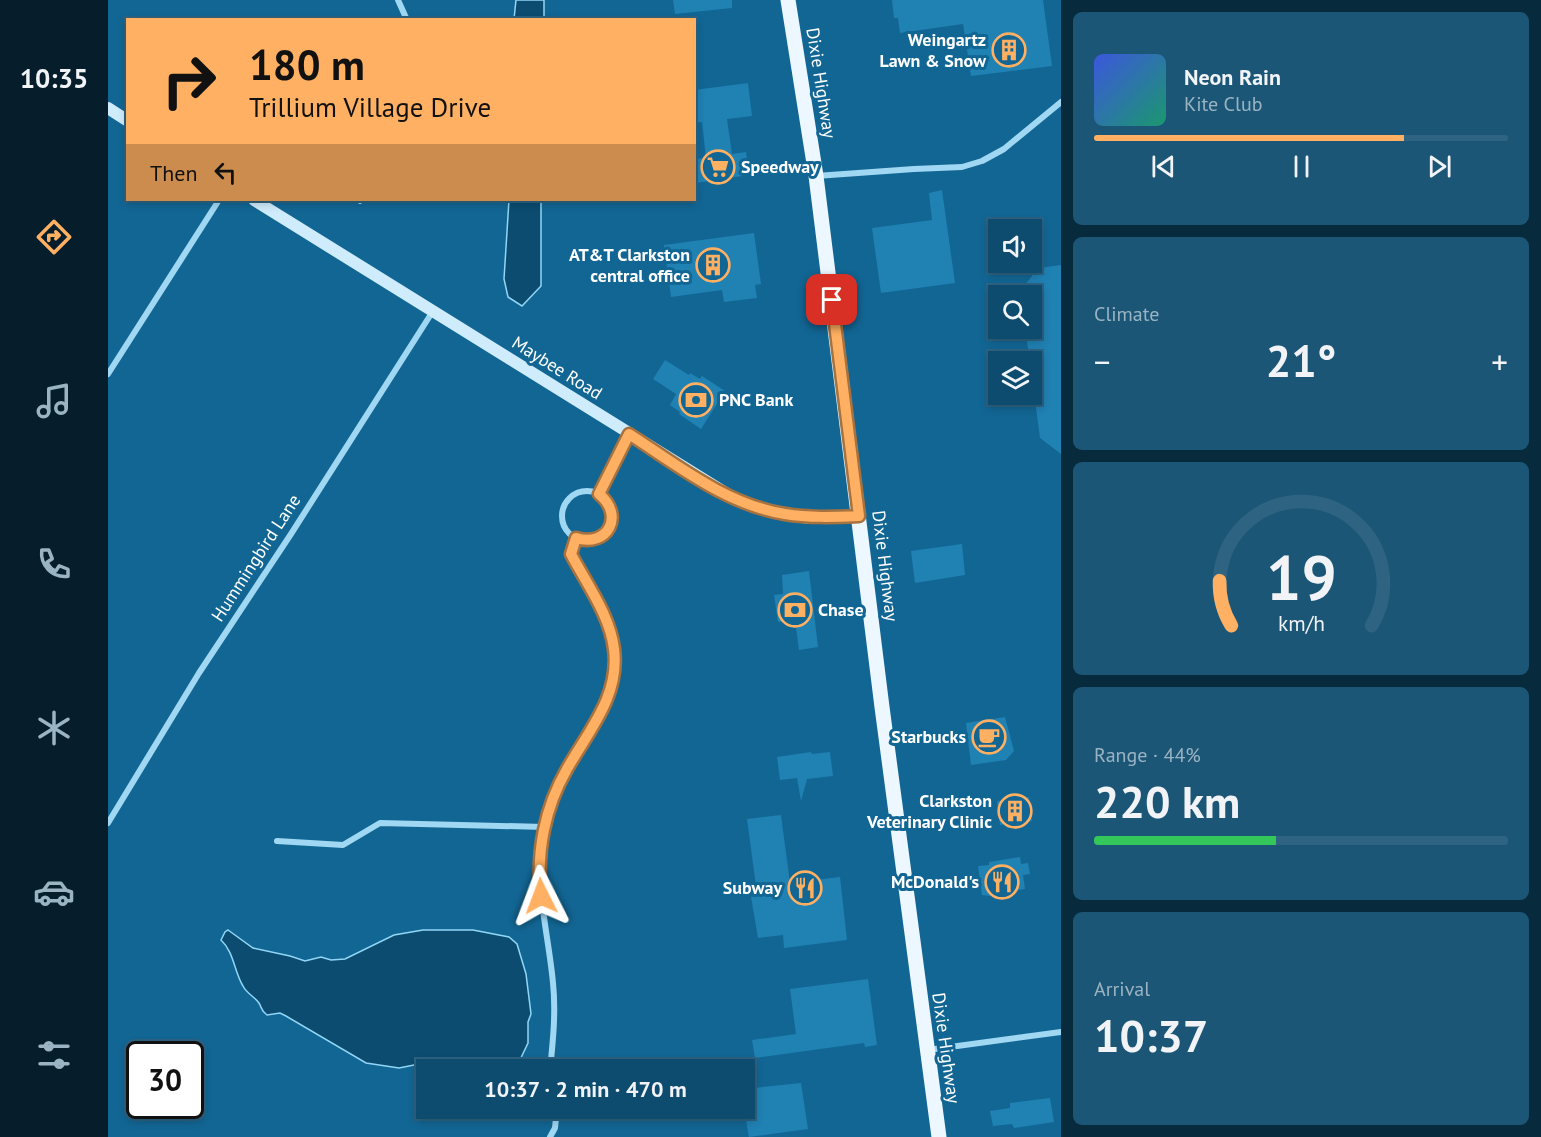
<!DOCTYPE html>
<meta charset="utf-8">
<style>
body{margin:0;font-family:"PT Sans",sans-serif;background:#1c5677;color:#f1f3f6;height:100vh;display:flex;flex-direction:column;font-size:22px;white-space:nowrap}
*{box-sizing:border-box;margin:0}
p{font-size:20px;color:#9bb4c3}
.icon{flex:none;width:33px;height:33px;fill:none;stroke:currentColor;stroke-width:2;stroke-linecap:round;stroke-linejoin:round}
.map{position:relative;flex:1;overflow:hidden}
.details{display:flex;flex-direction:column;gap:12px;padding:12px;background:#082a3d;width:480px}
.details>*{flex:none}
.banner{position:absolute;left:18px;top:18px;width:570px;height:183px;border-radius:0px;box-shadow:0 3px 9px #0003,0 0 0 2px #2e6382;background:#ffb062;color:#111;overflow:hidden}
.buttons{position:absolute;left:880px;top:219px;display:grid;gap:12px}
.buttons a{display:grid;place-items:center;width:54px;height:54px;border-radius:0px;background:#0e4c6f;box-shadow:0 3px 9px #0003,0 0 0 2px #2e6382;font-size:30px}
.speed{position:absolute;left:18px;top:1041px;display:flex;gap:12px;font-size:30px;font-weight:700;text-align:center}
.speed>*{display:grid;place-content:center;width:78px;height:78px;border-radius:50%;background:#0e4c6f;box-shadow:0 3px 9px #0003,0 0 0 2px #2e6382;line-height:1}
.speed .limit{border:3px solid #111;border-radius:9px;background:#fff;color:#111}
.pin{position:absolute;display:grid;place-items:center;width:51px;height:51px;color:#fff;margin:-26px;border-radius:12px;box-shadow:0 3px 9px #0006}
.me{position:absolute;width:66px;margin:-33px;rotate:357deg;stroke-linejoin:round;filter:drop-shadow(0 0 4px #0008)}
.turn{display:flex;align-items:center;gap:21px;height:126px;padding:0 24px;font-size:27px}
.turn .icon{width:78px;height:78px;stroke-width:2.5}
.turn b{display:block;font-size:42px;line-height:51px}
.then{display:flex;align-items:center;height:57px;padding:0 24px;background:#0003;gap:12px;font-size:22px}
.big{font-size:45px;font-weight:700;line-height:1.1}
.details .tile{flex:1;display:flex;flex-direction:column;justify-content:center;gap:9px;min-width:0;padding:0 21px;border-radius:9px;background:#1c5677}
.details .dial{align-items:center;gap:0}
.dial svg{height:156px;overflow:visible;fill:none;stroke:#2e6382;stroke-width:7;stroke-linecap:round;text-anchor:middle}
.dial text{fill:#f1f3f6;stroke:none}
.song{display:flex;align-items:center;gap:18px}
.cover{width:72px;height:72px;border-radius:9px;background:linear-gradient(135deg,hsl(230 70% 55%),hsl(160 70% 35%))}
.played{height:6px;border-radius:3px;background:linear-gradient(90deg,#ffb062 75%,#2e6382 75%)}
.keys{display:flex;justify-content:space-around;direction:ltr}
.heat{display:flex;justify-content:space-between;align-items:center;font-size:33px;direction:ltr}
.charge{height:9px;border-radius:4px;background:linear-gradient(90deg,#34c759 44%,#2e6382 0)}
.trip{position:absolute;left:308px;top:1059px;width:339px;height:60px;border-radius:0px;background:#0e4c6f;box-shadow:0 3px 9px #0003,0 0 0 2px #2e6382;font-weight:700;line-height:60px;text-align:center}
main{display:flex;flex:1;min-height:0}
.tab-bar{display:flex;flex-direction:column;width:108px;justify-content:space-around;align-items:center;background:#061e2c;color:#9bb4c3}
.tab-bar .icon{width:42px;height:42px}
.tab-bar .selected{color:#ffb062}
.tab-bar b{font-size:27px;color:#f1f3f6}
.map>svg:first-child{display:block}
.water{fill:#0b4c70;stroke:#92d6f6;stroke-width:1.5}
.building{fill:#2081b3}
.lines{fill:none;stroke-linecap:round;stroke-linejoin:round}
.street{stroke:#a0d7f2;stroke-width:6}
.secondary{stroke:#cfecfc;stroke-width:12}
.primary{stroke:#ecf7ff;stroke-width:15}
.route-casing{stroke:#a67240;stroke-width:15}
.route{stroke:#ffb062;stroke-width:10}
.labels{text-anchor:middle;stroke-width:6;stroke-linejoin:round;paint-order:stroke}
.poi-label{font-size:18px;font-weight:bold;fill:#fff;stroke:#126694;text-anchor:end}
.street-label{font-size:18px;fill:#fff;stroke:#126694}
</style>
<main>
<nav class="tab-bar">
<b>10:35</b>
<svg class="icon selected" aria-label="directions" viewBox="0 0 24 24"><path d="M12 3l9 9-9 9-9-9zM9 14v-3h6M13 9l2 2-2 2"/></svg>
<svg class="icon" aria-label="music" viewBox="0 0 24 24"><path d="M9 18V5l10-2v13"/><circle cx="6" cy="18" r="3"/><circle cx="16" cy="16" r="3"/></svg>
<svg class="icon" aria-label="phone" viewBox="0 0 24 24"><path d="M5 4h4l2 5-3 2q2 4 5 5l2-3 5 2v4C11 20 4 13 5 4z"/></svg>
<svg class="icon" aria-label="climate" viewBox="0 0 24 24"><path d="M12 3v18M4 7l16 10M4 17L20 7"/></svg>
<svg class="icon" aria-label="car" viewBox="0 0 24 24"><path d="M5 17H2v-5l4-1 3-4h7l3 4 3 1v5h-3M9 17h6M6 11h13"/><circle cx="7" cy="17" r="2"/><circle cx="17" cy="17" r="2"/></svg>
<svg class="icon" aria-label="filters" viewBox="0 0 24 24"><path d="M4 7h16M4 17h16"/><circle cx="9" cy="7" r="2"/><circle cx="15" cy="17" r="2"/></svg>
</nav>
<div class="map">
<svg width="953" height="1137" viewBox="0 0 953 1137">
<rect width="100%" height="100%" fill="#126694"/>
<path class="water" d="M408 0H436V19H406Z
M401 200H433V286L414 306 400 297 396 279Z
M120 930 145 948 182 956 197 961 213 957 223 960 237 959 286 935 315 930H365L401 937 409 944 418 974 423 1014 420 1022V1043L410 1064 402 1067 353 1068 321 1062 291 1068 258 1063 178 1016 172 1013 159 1015C153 1011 154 1008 151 1003 147 997 139 994 135 986 126 971 126 952 113 940L117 932Z"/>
<path class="building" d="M565 0H624V8L567 14Z
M784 0H935L944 66 863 76 855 24 792 33 790 18H786Z
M640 83 644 116 619 119 624 154 638 152 641 175 588 183 586 159 598 158 594 122 586 123V90Z
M834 190 847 283 773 293 764 228 824 220 821 193Z
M646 233 653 284 647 285 649 298 616 302 614 290 563 297 556 245Z
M953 265V454L932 438 924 378V362H922L917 328H924V296H908L924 276 923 269Z
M557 360 581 375 582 373 592 379 594 376 617 391 593 429 571 414 572 412 562 405 568 394 545 379Z
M854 544 857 575 807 583 803 551Z
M701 571 710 647 691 650 687 620 670 622 666 595 675 594 674 575Z
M897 717 906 751 898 760 863 765 858 723Z
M703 752 704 754 722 752 725 776 699 779 693 801 689 778 672 780 669 757Z
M921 797 924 821 892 825 889 801Z
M673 815 682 883 732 877 739 940 676 948 675 935 650 938 643 897 647 896 646 887 648 886 639 819Z
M912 857 913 864 920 863 922 874 915 875 917 889 883 894V896L874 895 870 866 881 865V862Z
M760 979 769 1045 757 1047 756 1043 647 1058 644 1040 688 1034 682 989Z
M693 1083 700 1129 641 1137 636 1109V1089Z
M942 1098 946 1122 906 1128 904 1124 885 1126 882 1111 902 1108V1103Z"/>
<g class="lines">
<path class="street" d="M290 0 299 20
M708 176 806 169 854 167 874 161 896 149 953 102
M252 201 253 200
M0 374 111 200
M454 516a25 25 0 1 1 50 0a25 25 0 1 1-50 0Z
M491 493 521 434
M0 823 91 673 183 534 325 311
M169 841 235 845 272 823 436 827
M820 1050 953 1032
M442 1070C445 1041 448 1012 445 983 441 939 429 896 433 852 436 823 444 795 458 769 480 730 511 697 506 649 502 615 478 583 463 554L468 538
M442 1137 447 1128 449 1108"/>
<path class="secondary" d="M0 108 20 121
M146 200 629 500 674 514 702 518 751 516"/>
<path class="primary" d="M680 0 708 176 774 707 831 1137"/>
</g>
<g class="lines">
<g class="route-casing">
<path id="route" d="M433 896C428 852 437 807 459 769 481 730 512 696 506 649 502 615 478 583 463 554L468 538C500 548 517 515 491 494L521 434C569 465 619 505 677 514 701 518 726 517 751 516L724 300"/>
</g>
<use href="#route" class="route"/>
</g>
<defs>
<g id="building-ring" transform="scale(1.725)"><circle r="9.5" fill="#126694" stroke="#ffb062" stroke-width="1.5"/><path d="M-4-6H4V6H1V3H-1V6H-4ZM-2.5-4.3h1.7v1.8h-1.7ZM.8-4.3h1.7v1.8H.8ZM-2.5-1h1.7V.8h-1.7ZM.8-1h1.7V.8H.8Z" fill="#ffb062"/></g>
<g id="supermarket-ring" transform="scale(1.725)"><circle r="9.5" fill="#126694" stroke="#ffb062" stroke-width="1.5"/><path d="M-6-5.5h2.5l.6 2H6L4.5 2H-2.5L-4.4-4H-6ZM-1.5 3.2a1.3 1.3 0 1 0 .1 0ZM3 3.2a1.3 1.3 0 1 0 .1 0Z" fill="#ffb062"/></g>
<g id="bank-ring" transform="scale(1.725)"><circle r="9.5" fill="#126694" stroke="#ffb062" stroke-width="1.5"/><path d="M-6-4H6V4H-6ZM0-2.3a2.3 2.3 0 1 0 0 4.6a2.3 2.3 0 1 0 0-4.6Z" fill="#ffb062"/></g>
<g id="cafe-ring" transform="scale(1.725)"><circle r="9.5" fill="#126694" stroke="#ffb062" stroke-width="1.5"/><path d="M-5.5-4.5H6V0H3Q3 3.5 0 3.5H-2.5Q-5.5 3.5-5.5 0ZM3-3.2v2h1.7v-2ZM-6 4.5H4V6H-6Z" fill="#ffb062"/></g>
<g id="restaurant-ring" transform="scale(1.725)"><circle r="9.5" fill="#126694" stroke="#ffb062" stroke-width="1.5"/><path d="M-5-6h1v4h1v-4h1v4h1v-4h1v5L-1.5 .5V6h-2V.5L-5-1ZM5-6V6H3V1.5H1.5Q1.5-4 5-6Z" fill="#ffb062"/></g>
</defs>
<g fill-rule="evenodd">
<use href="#building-ring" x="901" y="50"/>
<use href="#supermarket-ring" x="610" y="167"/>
<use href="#building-ring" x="605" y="265"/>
<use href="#bank-ring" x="588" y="400"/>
<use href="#bank-ring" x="687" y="610"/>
<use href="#cafe-ring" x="881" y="737"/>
<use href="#building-ring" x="907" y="811"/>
<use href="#restaurant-ring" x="894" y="882"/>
<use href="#restaurant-ring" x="697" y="888"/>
</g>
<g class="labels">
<g class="poi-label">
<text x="878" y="46">Weingartz<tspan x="878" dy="21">Lawn &amp; Snow</tspan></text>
<text x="633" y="173" text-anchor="start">Speedway</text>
<text x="582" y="261">AT&amp;T Clarkston<tspan x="582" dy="21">central office</tspan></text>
<text x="611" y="406" text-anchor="start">PNC Bank</text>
<text x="710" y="616" text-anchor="start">Chase</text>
<text x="858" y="743">Starbucks</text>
<text x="884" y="807">Clarkston<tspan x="884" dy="21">Veterinary Clinic</tspan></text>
<text x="871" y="888">McDonald's</text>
<text x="674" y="894">Subway</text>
</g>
<g class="street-label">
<text transform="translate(713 83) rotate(81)" y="6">Dixie Highway</text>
<text transform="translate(449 368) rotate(32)" y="6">Maybee Road</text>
<text transform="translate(148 558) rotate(-57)" y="6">Hummingbird Lane</text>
<text transform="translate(777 566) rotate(83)" y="6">Dixie Highway</text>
<text transform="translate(838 1048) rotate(82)" y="6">Dixie Highway</text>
</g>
</g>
</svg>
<div class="buttons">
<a><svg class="icon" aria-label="sound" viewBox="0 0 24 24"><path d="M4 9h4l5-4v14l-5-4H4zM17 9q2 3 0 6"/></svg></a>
<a><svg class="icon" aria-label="search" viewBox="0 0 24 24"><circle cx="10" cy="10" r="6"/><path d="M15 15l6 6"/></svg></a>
<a><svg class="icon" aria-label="layers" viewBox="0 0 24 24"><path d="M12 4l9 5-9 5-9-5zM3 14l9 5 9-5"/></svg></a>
</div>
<div class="speed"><div class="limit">30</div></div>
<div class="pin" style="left:724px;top:300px;background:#d93025"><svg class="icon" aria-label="arrive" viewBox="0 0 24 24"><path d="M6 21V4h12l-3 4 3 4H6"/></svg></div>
<svg class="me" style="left:433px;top:896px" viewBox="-20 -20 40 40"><path d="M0-17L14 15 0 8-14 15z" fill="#ffb062" stroke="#fff" stroke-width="4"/></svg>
<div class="trip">10:37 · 2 min · 470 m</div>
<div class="banner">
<div class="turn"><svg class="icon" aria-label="right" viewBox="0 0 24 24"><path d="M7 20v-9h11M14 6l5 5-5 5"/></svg><div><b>180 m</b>Trillium Village Drive</div></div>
<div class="then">Then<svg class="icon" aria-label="left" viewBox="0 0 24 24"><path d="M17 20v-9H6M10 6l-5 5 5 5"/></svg></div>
</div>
</div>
<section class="details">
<div class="tile">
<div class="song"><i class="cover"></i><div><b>Neon Rain</b><p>Kite Club</p></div></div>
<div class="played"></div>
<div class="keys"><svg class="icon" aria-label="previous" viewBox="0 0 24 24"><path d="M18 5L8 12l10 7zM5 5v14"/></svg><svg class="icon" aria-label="pause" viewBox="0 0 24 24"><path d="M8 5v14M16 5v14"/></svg><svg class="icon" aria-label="next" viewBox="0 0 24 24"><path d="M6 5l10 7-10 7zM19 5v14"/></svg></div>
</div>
<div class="tile"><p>Climate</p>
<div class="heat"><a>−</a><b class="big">21°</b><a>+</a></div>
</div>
<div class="tile dial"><svg viewBox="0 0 100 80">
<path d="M14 69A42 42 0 1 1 86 69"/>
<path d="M14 69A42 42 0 0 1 8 46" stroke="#ffb062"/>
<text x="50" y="56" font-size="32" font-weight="700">19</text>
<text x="50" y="72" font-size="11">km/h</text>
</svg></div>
<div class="tile"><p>Range · 44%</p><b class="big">220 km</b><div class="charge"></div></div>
<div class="tile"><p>Arrival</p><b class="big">10:37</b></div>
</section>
</main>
